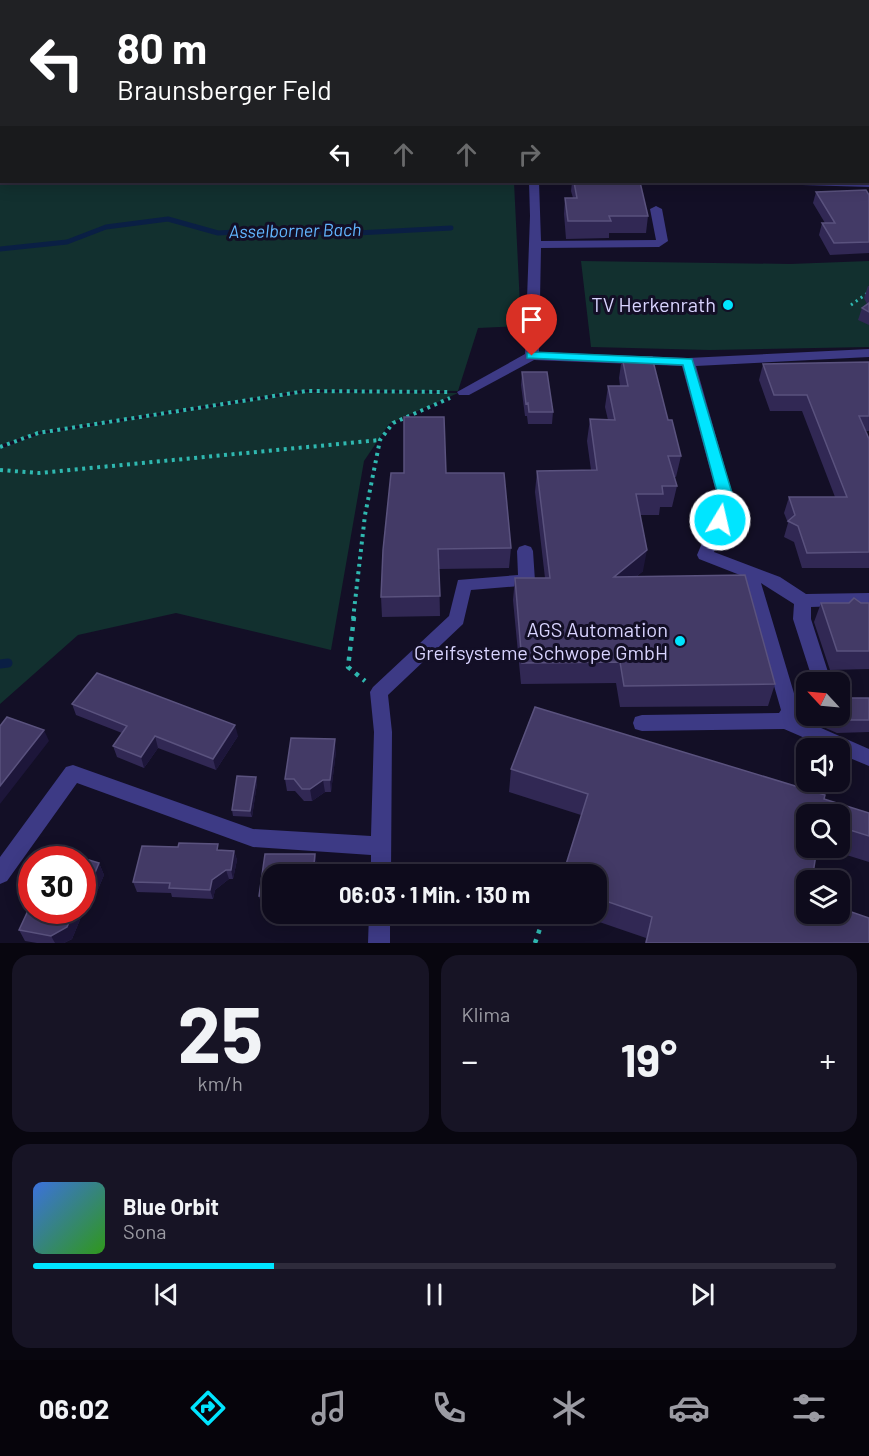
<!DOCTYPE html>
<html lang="de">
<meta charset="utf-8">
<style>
body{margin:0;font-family:Barlow,sans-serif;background:#171425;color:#f1f3f6;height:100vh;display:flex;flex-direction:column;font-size:22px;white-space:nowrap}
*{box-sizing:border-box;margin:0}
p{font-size:20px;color:#9b9ba3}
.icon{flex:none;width:33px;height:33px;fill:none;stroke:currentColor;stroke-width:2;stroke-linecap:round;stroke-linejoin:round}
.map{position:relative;height:943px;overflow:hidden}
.panel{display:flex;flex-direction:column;gap:12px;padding:12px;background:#08060f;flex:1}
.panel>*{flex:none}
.top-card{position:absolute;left:0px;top:0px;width:870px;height:183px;box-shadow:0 3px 15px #0003,0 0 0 2px #2e2b3b;background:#202124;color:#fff;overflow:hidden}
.needle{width:39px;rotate:296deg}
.controls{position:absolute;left:796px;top:672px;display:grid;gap:12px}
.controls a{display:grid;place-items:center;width:54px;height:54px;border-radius:12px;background:#0e0b1c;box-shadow:0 3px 15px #0003,0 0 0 2px #2e2b3b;font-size:30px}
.speed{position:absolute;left:18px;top:846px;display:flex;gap:12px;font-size:30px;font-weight:700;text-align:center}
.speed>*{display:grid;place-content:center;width:78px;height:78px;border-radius:50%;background:#0e0b1c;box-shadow:0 3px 15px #0003,0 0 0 2px #2e2b3b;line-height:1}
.speed .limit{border:9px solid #d22;background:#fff;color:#111}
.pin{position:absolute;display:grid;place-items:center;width:51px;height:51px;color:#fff;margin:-62px -26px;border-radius:50% 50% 50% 0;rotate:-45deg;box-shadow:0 0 6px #0007}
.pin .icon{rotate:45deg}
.me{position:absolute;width:66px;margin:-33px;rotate:9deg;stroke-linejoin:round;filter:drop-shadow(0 0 4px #0008)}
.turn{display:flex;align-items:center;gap:21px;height:126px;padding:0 18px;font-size:27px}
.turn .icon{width:78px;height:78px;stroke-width:2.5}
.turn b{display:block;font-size:42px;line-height:51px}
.lanes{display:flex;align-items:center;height:57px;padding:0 18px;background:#0003;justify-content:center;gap:30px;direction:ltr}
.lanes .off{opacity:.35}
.big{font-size:45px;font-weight:700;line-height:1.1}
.panel .tile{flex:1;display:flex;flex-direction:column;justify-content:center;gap:9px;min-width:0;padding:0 21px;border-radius:18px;background:#171425}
.panel .dial{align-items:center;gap:0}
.dial b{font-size:78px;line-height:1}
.song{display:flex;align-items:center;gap:18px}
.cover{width:72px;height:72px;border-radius:9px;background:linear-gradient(135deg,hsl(220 70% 55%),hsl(110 70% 35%))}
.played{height:6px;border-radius:3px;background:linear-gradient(90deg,#00e5ff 30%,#2e2b3b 30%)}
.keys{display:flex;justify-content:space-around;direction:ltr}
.heat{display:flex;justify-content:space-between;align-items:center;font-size:33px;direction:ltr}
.panel .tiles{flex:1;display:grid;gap:12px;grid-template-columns:1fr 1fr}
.tile:last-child{grid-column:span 2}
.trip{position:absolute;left:262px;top:864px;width:345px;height:60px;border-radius:18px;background:#0e0b1c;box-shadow:0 3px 15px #0003,0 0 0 2px #2e2b3b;font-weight:700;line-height:60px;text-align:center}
.menu{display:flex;height:96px;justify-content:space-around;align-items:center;background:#06040b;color:#9b9ba3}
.menu .icon{width:42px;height:42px}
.menu .active{color:#00e5ff}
.menu b{font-size:27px;color:#f1f3f6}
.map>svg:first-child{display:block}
.green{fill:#12302f}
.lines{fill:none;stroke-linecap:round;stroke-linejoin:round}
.stream-far1{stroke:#0a1f44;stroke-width:5}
.stream{stroke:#0a1f44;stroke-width:9}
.path-far2{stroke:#2fb8b0;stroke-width:3;stroke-dasharray:2 4;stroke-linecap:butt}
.path-far1{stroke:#2fb8b0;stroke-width:4;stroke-dasharray:3 4.5;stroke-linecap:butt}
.path{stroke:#2fb8b0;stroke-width:4.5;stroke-dasharray:4 6;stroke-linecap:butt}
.minor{fill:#3d3a85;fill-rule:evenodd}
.major{fill:#c25bff;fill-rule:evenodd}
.wall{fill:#312854}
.shaded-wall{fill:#1d163a}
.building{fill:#433a66;stroke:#5a527e;stroke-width:1.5}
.route{fill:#00e5ff;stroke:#0095a6;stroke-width:1.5}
.poi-dot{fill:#00e5ff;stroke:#130f26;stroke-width:2}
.labels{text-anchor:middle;stroke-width:6;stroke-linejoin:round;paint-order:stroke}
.far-water-label{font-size:18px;font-style:italic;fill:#62b6ff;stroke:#130f26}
.poi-label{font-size:20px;fill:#d9d4ff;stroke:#130f26;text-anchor:end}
</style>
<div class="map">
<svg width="869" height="943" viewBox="0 0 869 943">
<rect width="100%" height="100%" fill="#130f26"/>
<path class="green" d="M0 0H663L2 2V182H514L521 326 478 328 458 391 305 390 40 432 0 445Z
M581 261 790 264 869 261V347L710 350 591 347Z
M306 392 458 393 389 424 364 461 331 650 176 613 78 635 0 704V449L40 434Z"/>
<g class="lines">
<path class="stream-far1" d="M0 249 67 242 106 227 168 219 218 233 253 231 357 233 451 228"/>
<path class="stream" d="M0 664 8 663"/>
<path class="path-far2" d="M851 305 869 292"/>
<path class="path-far1" d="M0 447 38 433 306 391 448 392
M0 470 39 473 380 440
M353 619 365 515 380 440 393 423 450 398"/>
<path class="path" d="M354 617 348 667 365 681
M535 943 545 914"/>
<path class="minor" d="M869 181V187L802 185 797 182Z
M529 182H539L541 241 656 240 650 209 656 206 662 209 668 241 659 247 541 248 539 352 688 358 869 349V357L696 366 735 503 714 552 780 577 806 594 869 593V605L811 607V619L829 675 826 680 820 682 814 680 811 675 793 619 794 604 761 583 799 710 796 717 869 749V766L840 754V748H828L784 729 642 731 635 729 633 723 635 717 642 715 779 713 781 710 745 585V577L699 559 697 555 719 503 682 366 534 360 469 395H459L457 392 525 354 530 216Z
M525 545 531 547 533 551 535 581 533 585 471 590 463 624 388 695 392 732 391 874H371V855L253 847 77 783 7 881 0 884V857L66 767 73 765 253 829 371 836 374 732 370 692 373 687 449 616 458 580 518 575 517 551 519 547Z
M369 914H390V943H368Z"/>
<path class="major" d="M778 0H787L788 2H779Z
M868 101H869V108H868Z"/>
</g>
<path class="wall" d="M572 182H640L648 216 646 233H609V238L566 239 564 214 565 198H573L571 191Z
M816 192 869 195V253L830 255 819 235 822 223H825L813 203Z
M868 286H869V325L858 320 862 308 867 304 864 298Z
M622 357 668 420 681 456 676 477H674L677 486 672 507H660L659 515H640L643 571 636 577 775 684 768 706 620 707 616 683 521 684 513 600 515 578H545L535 492 537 471 591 470 587 441 590 419 608 420 605 407 608 386H620L619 378Z
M869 362V431H866L869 439V568H802L794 542 784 537 788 523 784 513 789 497H835L802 411H770L759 380 763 364Z
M522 372 553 412 552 424H528L527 416H525L521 385Z
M446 473 511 548 509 568 439 569 440 616 382 617 381 597Z
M821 603H869V669L830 670 814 622Z
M869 698V732L837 733 821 726 818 716H840Z
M72 704 238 736 216 770 158 748 144 768 117 757 113 746 122 733 76 715Z
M336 751 331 792H325L312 801H304L295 791H287L285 779Z
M511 769 824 799 869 813V862L824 848H840V814H807V914L869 943H645L646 938 576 914H597V874L581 815 509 792Z
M256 777 257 783 252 817 233 816 232 810Z
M220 850 234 851 237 860 233 879H229L215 890 213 899 172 897 171 893 137 892 133 882Z
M265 854H315L317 866 316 874H273V907H262L259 896Z
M53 855 73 859 76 856 99 863 104 875 91 906 86 905 72 939 64 943H37L25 941 19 930 32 902V910H82V860H51Z"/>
<path class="shaded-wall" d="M647 550 643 571 611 598 614 577Z
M235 725 238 736 216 770 213 759Z
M44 730 49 741 0 804V786Z
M155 736 158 748 144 768 141 757Z
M335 739 336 751 331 792 330 780Z
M256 777 257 783 252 817 250 811Z
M323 780 325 792 312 801 310 789Z
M234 851 237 860 233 879 231 870Z
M315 854 317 866 316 874H313Z
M99 863 104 875 91 906 86 894Z
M226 870 229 879 215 890 213 899 210 890 212 880Z
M82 896 86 905 72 939 64 943H55L51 936 74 910H82Z"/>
<path class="building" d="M704 0H747L748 2H706Z
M829 0H853L855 2H830Z
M868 13 869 14V49H868Z
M574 182H640L648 216H609L611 221H568L565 198H577Z
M866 190 869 195V242L834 243 822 223H835L816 192Z
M869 303V312L862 308Z
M622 357H652L668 420H672L681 456H668L677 486H662L663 494H636L647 550 614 577 745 575 775 684 624 686 620 662 522 663 515 578H550L537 471 597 470 590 419 615 420 608 386H628Z
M869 362V416H859L869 439V552L807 553 798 526 788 521 795 515 789 497H847L807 395H774L763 364Z
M522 372H547L553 412H529L528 403 526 404Z
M404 417H444L446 473H504L511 548 438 549 440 596 381 597 383 550 391 473H404Z
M854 598 861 603H869V651H837L821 603H849Z
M97 673 235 725 213 759 155 736 141 757 113 746 127 726 72 704Z
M840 698H869V720H842L831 716H840Z
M535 707 825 795 824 799 869 813V836L840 827V814H807V848H817L812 880H807V914H840V908L869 918V943H646L652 917 597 898V874H563L588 794 511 769Z
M7 717 44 730 0 786V726Z
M291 738 335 739 330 780H323L310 789H302L294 779H285Z
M237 776 256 777 250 811 232 810Z
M179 843 218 844 217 850 234 851 231 870H226L212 880 210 890 169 888 170 883 133 882 142 846 178 847Z
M265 854H315L313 874H273V896H259Z
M53 855 73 859 76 856 99 863 86 894H82V860H51Z
M32 902V910H74L67 927 51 936 19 930Z"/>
<path class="route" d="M532 352 692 359 735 503 725 524H715L713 520 720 503 683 365 527 358V353Z"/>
<g class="poi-dot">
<circle cx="728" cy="305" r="6"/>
<circle cx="680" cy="641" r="6"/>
</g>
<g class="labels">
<g class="far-water-label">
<text transform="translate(295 231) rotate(-1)" y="6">Asselborner Bach</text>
</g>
<g class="poi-label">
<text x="716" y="312">TV Herkenrath</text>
<text x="668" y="637">AGS Automation<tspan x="668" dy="23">Greifsysteme Schwope GmbH</tspan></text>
</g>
</g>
</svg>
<div class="controls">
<a><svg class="needle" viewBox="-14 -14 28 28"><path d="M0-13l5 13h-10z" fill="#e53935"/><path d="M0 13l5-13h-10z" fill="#9b9ba3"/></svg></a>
<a><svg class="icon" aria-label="sound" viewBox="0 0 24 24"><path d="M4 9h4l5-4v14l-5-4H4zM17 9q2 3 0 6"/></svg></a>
<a><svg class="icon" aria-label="search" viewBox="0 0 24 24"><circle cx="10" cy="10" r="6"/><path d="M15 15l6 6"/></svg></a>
<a><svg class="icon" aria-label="layers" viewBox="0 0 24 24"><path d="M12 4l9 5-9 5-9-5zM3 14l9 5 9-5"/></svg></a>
</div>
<div class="speed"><div class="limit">30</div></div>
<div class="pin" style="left:532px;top:356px;background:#d93025"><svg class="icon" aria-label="arrive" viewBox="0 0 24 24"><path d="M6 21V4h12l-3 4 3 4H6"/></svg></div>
<svg class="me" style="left:720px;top:520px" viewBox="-20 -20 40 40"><circle r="17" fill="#00e5ff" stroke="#fff" stroke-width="3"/><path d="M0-11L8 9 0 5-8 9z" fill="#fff"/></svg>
<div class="trip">06:03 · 1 Min. · 130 m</div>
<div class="top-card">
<div class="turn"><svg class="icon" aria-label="left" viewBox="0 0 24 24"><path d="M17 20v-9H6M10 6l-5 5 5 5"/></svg><div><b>80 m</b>Braunsberger Feld</div></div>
<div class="lanes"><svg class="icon" aria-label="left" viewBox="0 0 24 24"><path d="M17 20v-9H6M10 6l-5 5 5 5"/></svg><svg class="icon off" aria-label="ahead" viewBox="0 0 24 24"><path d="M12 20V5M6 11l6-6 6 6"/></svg><svg class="icon off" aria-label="ahead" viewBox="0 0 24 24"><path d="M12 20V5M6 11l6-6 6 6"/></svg><svg class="icon off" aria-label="right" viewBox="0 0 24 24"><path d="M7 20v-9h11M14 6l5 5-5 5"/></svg></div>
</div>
</div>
<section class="panel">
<div class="tiles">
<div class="tile dial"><b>25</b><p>km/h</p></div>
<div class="tile"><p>Klima</p>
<div class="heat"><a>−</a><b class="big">19°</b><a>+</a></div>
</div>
<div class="tile">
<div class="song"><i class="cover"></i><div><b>Blue Orbit</b><p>Sona</p></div></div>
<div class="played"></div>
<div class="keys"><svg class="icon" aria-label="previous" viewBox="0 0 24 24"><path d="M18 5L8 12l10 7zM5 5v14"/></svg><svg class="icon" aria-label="pause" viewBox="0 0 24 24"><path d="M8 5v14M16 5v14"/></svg><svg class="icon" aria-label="next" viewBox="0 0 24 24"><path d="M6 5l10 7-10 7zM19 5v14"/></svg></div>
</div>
</div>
</section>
<nav class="menu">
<b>06:02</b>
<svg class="icon active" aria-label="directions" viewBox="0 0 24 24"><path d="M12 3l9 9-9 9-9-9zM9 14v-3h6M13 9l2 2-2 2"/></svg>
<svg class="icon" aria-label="music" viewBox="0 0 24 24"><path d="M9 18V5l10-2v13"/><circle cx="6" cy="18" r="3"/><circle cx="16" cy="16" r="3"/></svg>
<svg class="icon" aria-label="phone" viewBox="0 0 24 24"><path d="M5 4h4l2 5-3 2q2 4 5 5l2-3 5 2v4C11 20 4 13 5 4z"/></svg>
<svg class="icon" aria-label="climate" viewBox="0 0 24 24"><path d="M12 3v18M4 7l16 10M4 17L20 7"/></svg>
<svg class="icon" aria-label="car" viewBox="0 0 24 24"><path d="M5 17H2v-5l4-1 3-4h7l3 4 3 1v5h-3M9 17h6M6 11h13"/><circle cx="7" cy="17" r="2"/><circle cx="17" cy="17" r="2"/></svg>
<svg class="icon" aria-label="filters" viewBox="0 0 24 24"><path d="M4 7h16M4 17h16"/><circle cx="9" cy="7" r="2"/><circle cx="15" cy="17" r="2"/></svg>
</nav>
